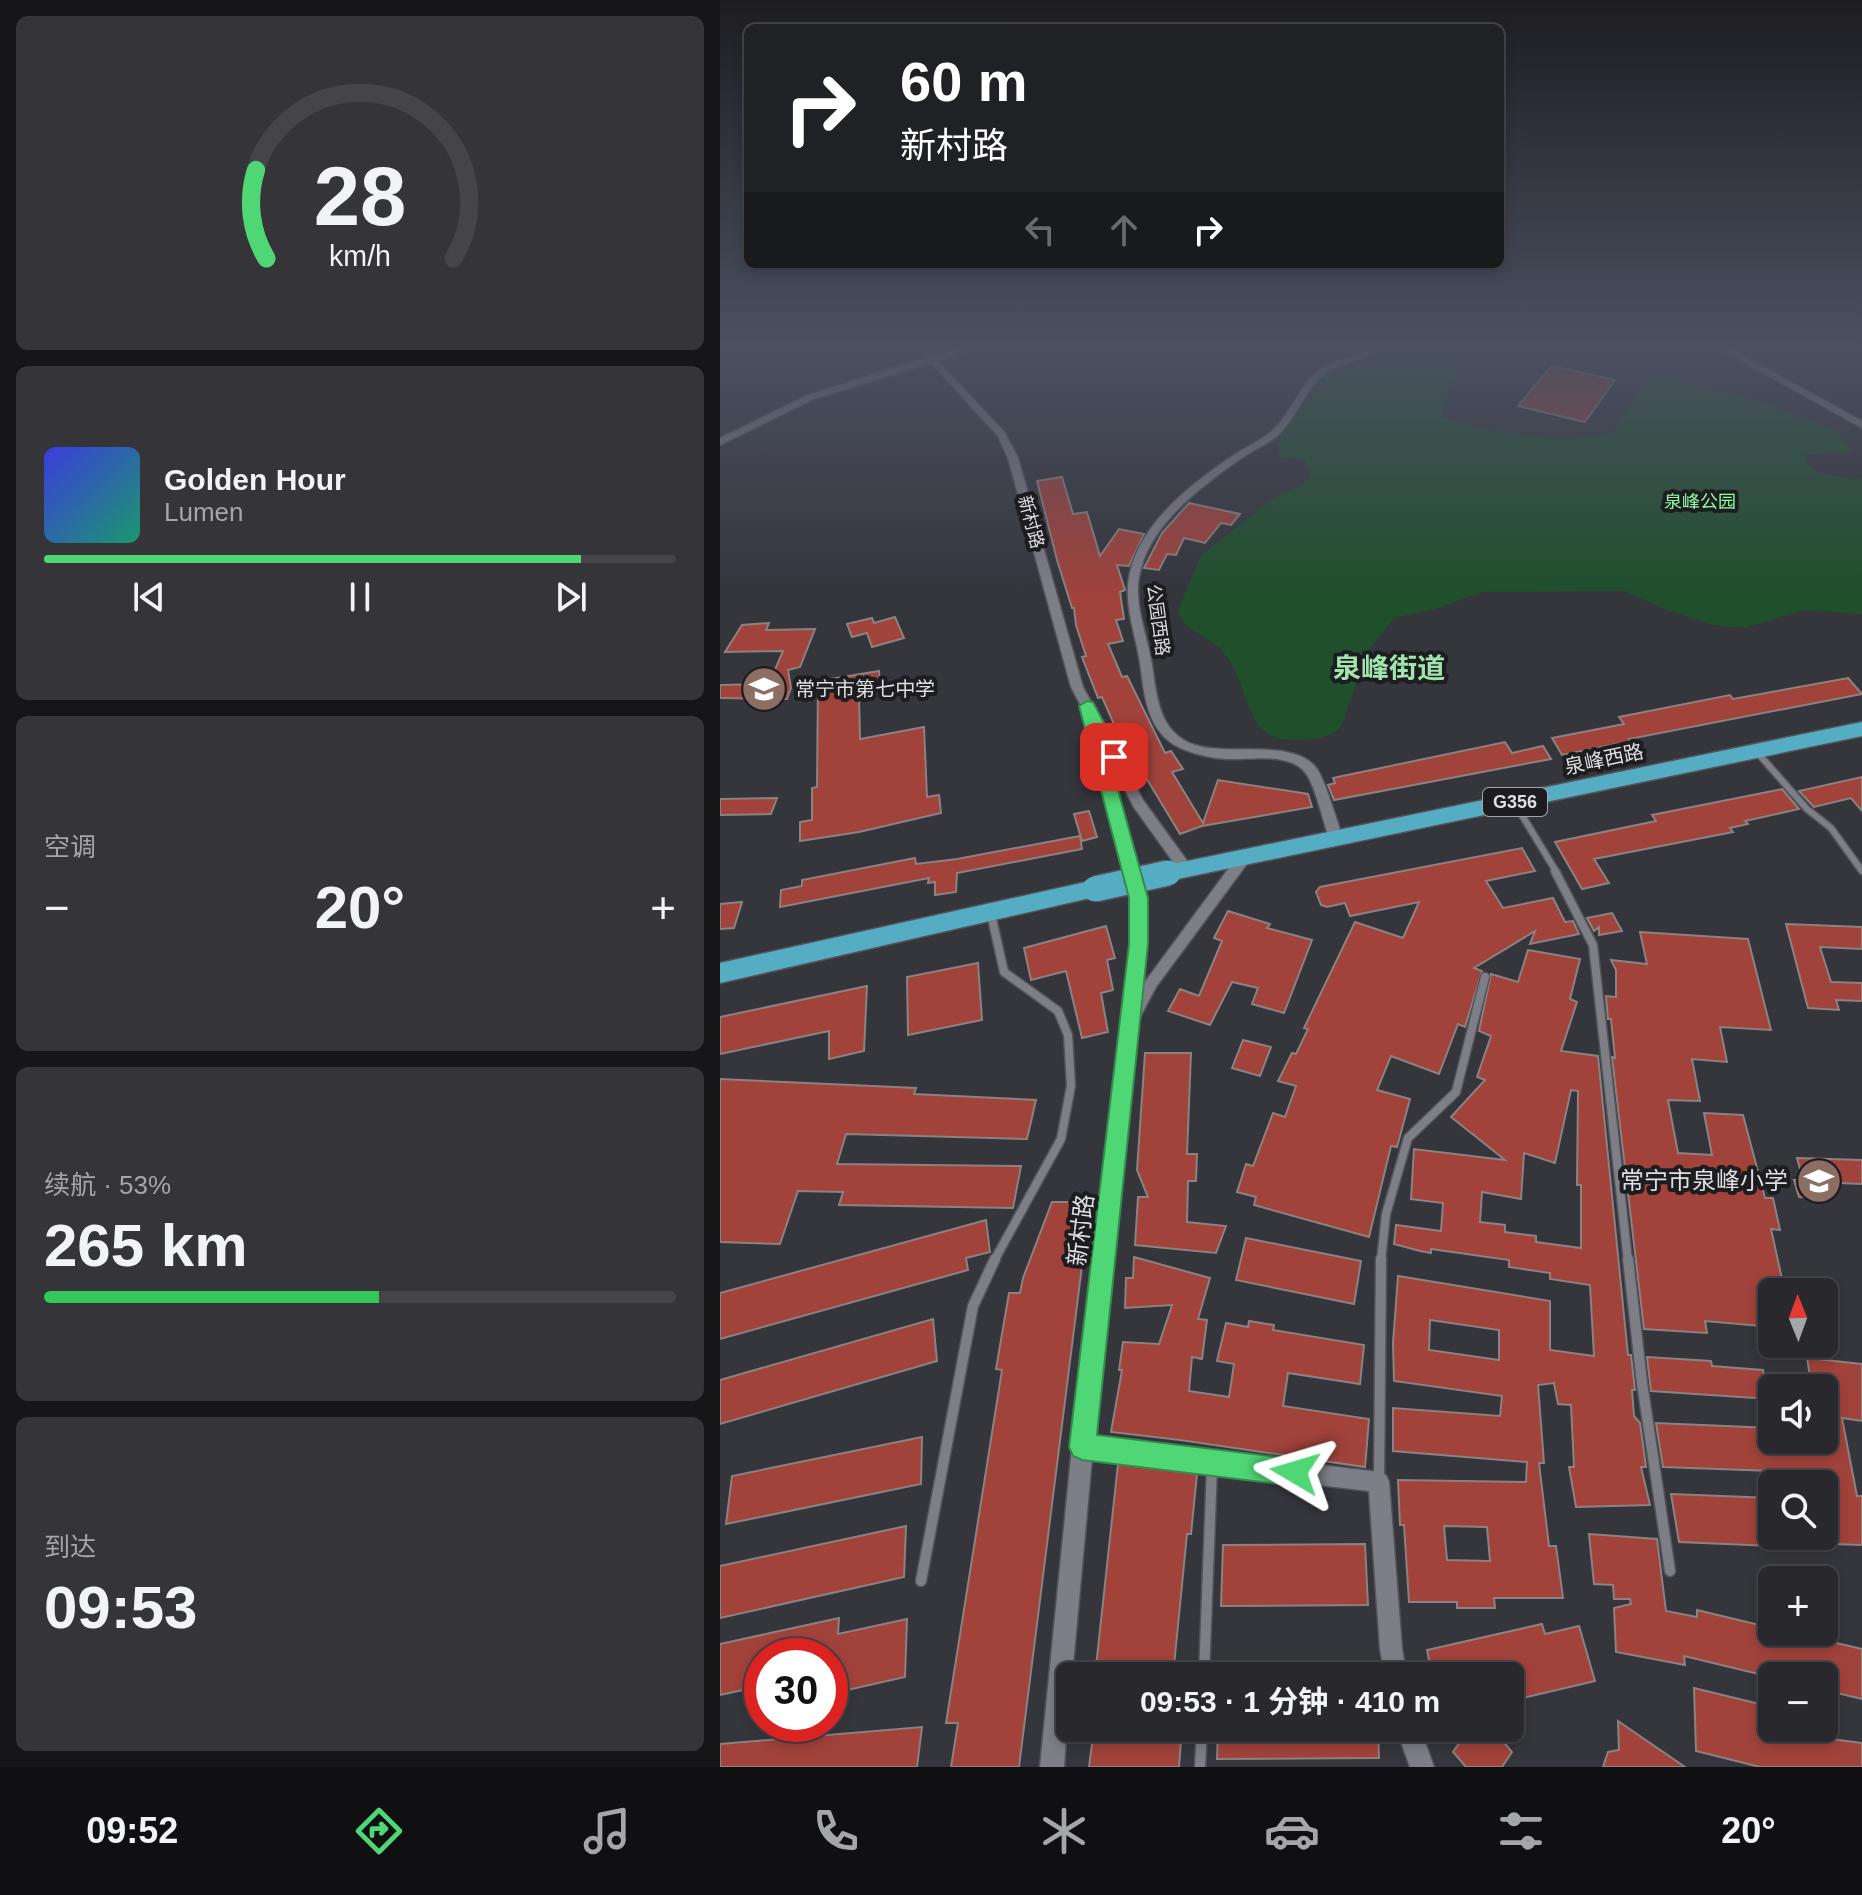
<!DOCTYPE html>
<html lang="zh">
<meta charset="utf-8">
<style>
body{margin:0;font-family:Arial,"Noto Sans SC",sans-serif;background:#343439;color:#f1f3f6;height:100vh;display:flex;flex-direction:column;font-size:30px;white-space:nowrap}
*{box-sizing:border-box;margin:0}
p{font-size:26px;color:#a5a6aa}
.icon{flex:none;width:44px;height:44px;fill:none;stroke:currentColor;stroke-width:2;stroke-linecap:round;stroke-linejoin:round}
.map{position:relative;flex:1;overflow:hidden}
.drawer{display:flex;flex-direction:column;gap:16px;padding:16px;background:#161619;width:720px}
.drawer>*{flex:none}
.top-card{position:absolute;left:24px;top:24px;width:760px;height:244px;border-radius:12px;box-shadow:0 4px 12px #0003,0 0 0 2px #444449;background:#202124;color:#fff;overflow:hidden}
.needle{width:52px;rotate:359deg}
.fabs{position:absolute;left:1038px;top:1278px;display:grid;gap:16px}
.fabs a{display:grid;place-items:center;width:80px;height:80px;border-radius:12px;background:#28282d;box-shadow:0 4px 12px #0003,0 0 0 2px #444449;font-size:40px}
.speed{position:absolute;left:24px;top:1638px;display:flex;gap:16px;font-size:40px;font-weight:700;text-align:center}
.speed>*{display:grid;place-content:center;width:104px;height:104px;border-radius:50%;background:#28282d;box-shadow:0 4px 12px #0003,0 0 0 2px #444449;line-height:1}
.speed .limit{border:12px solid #d22;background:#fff;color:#111}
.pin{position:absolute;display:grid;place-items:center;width:68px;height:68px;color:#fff;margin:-34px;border-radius:16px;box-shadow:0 4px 12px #0006}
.me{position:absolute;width:88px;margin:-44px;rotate:277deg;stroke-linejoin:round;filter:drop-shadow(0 0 6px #0008)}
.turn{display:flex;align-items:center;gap:28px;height:168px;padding:0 24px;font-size:36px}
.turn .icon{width:104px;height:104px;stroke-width:2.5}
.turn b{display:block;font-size:56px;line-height:68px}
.lanes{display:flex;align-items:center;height:76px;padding:0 24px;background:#0003;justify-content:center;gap:40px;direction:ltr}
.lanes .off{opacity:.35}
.big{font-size:60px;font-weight:700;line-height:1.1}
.drawer .card{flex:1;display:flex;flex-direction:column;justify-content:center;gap:12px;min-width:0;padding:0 28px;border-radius:12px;background:#343439}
.drawer .dial{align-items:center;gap:0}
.dial svg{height:208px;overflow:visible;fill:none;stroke:#444449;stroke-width:7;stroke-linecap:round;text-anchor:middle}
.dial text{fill:#f1f3f6;stroke:none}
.song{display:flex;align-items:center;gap:24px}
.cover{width:96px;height:96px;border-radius:12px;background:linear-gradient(135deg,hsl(240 70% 55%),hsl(160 70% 35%))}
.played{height:8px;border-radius:4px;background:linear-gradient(90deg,#4fd675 85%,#444449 85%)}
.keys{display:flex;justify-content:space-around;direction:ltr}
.heat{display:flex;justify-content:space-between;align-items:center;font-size:44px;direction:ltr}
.charge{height:12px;border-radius:6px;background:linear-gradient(90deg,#34c759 53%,#444449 0)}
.trip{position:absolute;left:336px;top:1662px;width:468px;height:80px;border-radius:12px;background:#28282d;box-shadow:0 4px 12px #0003,0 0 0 2px #444449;font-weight:700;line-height:80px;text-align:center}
.tabs{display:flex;height:128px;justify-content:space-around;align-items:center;background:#101012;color:#a5a6aa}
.tabs .icon{width:56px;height:56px}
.tabs .on{color:#4fd675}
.tabs b{font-size:36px;color:#f1f3f6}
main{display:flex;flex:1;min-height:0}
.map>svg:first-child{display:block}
.green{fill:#204f2c}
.building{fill:#a1423b;stroke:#8b8281;stroke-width:2;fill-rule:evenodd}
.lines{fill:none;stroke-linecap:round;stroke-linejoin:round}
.service-far2-casing{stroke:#535359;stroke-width:9}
.service-far1-casing{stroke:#535359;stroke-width:11}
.service-casing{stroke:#535359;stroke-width:13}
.minor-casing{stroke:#535359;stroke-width:3}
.trunk-casing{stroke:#535359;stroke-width:3}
.service-far2{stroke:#7d7e86;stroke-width:6}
.service-far1{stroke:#7d7e86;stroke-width:8}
.service{stroke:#7d7e86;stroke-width:10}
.minor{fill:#7d7e86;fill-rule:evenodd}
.trunk{fill:#54adc2;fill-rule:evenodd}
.trunk-bridge-casing{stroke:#535359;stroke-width:28;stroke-linecap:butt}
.trunk-bridge{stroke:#54adc2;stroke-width:25}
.route{fill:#4fd675;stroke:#338b4c;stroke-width:2}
.labels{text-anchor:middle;stroke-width:8;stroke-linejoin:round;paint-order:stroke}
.far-park-label{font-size:18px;fill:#8bfaa3;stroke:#1d1d20}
.far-street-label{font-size:18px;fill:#dedfe3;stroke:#1d1d20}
.shield{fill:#1d1d20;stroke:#a4a5a8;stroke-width:2}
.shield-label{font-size:18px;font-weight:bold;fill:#dedfe3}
.poi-label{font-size:20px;fill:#dedfe3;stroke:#1d1d20;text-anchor:start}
.street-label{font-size:20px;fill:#dedfe3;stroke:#1d1d20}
.near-poi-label{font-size:24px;fill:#dedfe3;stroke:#1d1d20;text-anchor:end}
.near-street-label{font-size:24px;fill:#dedfe3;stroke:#1d1d20}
.district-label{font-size:28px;font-weight:bold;fill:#a2e4ae;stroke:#1d1d20}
</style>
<main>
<section class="drawer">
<div class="card dial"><svg viewBox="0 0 100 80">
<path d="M14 69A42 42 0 1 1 86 69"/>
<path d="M14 69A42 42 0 0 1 10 35" stroke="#4fd675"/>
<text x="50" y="56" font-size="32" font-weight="700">28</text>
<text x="50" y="72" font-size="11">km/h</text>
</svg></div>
<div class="card">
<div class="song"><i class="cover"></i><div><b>Golden Hour</b><p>Lumen</p></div></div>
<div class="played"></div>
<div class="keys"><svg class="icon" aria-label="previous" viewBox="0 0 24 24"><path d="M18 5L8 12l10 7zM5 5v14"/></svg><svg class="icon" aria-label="pause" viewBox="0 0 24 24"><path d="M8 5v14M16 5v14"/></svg><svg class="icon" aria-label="next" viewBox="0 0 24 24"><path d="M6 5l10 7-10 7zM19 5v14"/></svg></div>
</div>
<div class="card"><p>空调</p>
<div class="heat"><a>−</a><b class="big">20°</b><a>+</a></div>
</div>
<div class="card"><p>续航 · 53%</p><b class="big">265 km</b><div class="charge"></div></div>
<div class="card"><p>到达</p><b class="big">09:53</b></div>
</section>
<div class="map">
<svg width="1142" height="1767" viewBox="0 0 1142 1767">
<rect width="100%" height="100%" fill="#35353c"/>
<path class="green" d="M661 346 752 348 727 393 720 416C754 432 858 446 893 431L931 374 1039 401 1116 431 1131 449 1130 451 1086 455 1087 462 1098 474 1142 479V614L1084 610 1024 628 994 625 947 610 904 591 762 592 715 609 674 618 647 652 622 725C613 737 603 737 589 739 520 748 535 694 505 654 491 635 462 632 458 610L481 555 561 493 581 486 591 475 585 461 559 457 560 438 604 377 646 363Z"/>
<path class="building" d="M831 366 895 380 865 422 798 406Z
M342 477 353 514 367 512 380 556 399 529 424 534 409 566 397 565 405 590 400 592 404 619 396 620 403 641 388 644 402 677 407 676 445 753 451 751 463 769 452 772 483 823 498 780 588 794 592 807 482 826 460 834 428 781 411 755 408 756 382 697 378 698 362 657 366 656 356 625 354 608H352L337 560 317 481Z
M469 503 520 514 511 525 501 523 485 543 464 538 456 555 447 554 439 570 424 568 442 533Z
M175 617 184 638 152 647 147 633 132 637 127 624 152 618 154 623Z
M49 623 46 630 95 629 80 667 68 670 71 688 67 699 0 698V685L49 684 63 651 5 652 22 625Z
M159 671 160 692 139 696 140 739 204 727 207 797 219 795 221 813 139 832 80 841V822L92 820V788L97 787 98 681Z
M1128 678 1142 694 909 739 911 741 842 755 832 738 904 724 899 717 1010 695 1013 699Z
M785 742 792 753 823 746 831 759 614 800 608 785 615 783 613 778Z
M1142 777V811L1131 798 1094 807 1079 791Z
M1062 789 1079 809 1025 821 1028 824 1010 828 1013 832 874 859 889 883 862 889 835 842 936 821 932 815Z
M57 798 51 814 0 815V799Z
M369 811 377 837 362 841 354 814Z
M360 836 362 849 237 873 236 892 215 895V882L208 883 209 878 60 907 61 890 82 886V880L195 858 196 864 237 859Z
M802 848 815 871 766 881 783 908 833 898 845 922 853 921 859 934 810 944 815 931 754 968 762 971 745 1027 738 1024 719 1074 671 1056 657 1090 690 1099 677 1147 671 1146 649 1237 534 1205 536 1197 517 1192 526 1164 533 1166 553 1113 565 1117 576 1086 558 1081 572 1053 576 1054 588 1029 584 1028 635 922 683 938 699 902 630 916 625 903 607 907 601 905 596 892 600 887Z
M22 902 14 928 0 929V904Z
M508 911 550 924 547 928 592 940 564 1013 532 1004 538 988 512 982 490 1025 448 1011 460 989 479 996 502 941 494 938Z
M892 913 902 931 879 935V927L874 931 867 918Z
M1066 924 1142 927V949L1100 947 1111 982 1142 983V1001L1116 1000 1119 1010 1088 1008Z
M386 926 395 958 387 960 393 990 381 993 388 1032 362 1038 346 971 311 980 304 948Z
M920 932 1028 939 1051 1030 1000 1027 1007 1062 972 1059 980 1101 948 1100 958 1153 992 1155 984 1113 1023 1115 1045 1198H1053L1060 1230 1051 1229 1062 1279 1046 1278 1052 1303V1327L985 1321 987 1333 924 1329 892 1057 895 1058 891 1019H888L886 996 896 997V970L891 960 927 964Z
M808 950 860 959 850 999 857 1002 841 1051 878 1056 908 1355H911L915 1390H912L914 1416 920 1423 926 1467H921L930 1505 856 1507 849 1467H854L851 1405 838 1404 834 1383 818 1385 824 1463H819L829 1546H836L843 1598H774L775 1608H737V1602H689L684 1525H680L678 1480 806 1482 807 1462 673 1451V1408L780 1416 782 1396 674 1381 673 1343 678 1276 830 1301V1350L874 1356 870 1285 830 1279V1273L789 1267V1260L711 1249V1253L700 1251 674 1244 676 1225 721 1231 723 1203 691 1199 694 1149 785 1160 731 1117 765 1080 757 1077 771 1036 759 1031 771 974 798 982ZM851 1090 858 1091 857 1185H861V1248L816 1242V1236L785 1232V1225L760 1222 762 1192 801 1199 804 1153 835 1163ZM710 1320 779 1330V1360L709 1350ZM724 1526 767 1527 770 1561 727 1560Z
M258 963 262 1020 188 1035 187 977Z
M147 986 144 1051 109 1059V1031L0 1054V1017Z
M523 1040 551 1047 540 1076 512 1068Z
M425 1053H471L467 1154H477L476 1181H468L467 1222 506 1226 496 1253 415 1245 418 1197H428L417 1170Z
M0 1079 196 1088 194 1094 316 1100 307 1139 126 1134 117 1164 301 1166 293 1208 119 1205 123 1192 78 1191 60 1244 0 1242Z
M1077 1158 1142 1160V1184L1096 1182 1100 1198 1079 1197 1074 1180H1083Z
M332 1202H370L299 1767H231L238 1723H226L282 1370 276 1369 289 1293H300L303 1278Z
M266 1220 270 1252 246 1258 248 1270 0 1339V1293Z
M526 1238 641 1261 634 1304 516 1280Z
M414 1257 490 1278 478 1319 487 1320 482 1359 472 1357 469 1391 509 1397 514 1364 497 1361 506 1323 528 1327 529 1321 554 1325 553 1330 644 1345 640 1384 568 1373 563 1406 649 1419 645 1467 460 1440 391 1432 402 1370H399L403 1342 439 1344 452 1305 405 1308 406 1278H413Z
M213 1319 217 1361 0 1424V1380Z
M927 1357 991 1361 992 1366 1043 1370 1049 1399 931 1391Z
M1087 1358 1142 1364V1421L1122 1418 1137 1496H1142V1545L1112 1544 1104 1510V1473L943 1467 936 1423 1052 1428V1440H1104V1388H1092Z
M202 1437 201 1484 6 1524 12 1476Z
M398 1464 477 1474 471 1534H467L453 1676H375Z
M951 1494 1052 1498V1546L959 1542Z
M186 1526 184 1577 0 1618V1566Z
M869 1534 937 1539 946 1611 977 1617V1610L1052 1628V1632H1070L1142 1649V1699L1104 1690V1676H1047L964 1656 965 1665 896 1652 894 1608 911 1604 910 1599H894L893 1585 874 1584Z
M645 1544 648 1605 501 1606 503 1545Z
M119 1618 118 1634 187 1619 185 1677 114 1693 116 1669 110 1670V1656H42V1686L0 1695V1644Z
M822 1624 825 1634 859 1626 875 1681 790 1701V1676H712L707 1650Z
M974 1688 1052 1707V1728H1096L1110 1731 1111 1739 1142 1743V1767H1040L976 1751Z
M898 1721 965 1767H883L888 1752 899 1750Z
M202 1727 197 1767H0V1744Z
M374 1728H462L459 1767H369Z
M498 1728H658L659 1758 497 1759Z
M750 1728H772L792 1752 782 1767H746L733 1752Z"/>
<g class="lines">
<g class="service-far2-casing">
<path id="service-far2" d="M1036 751 1087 809 1111 828 1142 871
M794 802 837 873"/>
</g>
<g class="service-far1-casing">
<path id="service-far1" d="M835 871 873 945 908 1261
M271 914 284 972 338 1011 348 1035 351 1086 341 1139 274 1261
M661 1261 666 1214 688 1138 736 1092 765 977"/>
</g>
<g class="service-casing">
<path id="service" d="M908 1259 922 1383 950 1571
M659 1480 661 1259
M201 1581 253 1306 275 1259
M484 1676 492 1466
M480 1767 482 1728"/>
</g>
<g class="minor-casing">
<path id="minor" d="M244 346H256L218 361 285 433 298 458 363 687 376 711 379 729H386L423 800 473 869 466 874 461 873 413 806 386 751 426 898V944L422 986 520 853H530L532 857 436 987 418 1021 374 1438 659 1472 666 1475 669 1482 682 1649 687 1676H665L660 1649 649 1491 372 1458 352 1676H350L344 1767H320L352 1447 412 944V898L361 706 351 687 288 458 278 436 211 363 94 399 0 445V438L88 395Z
M650 346H659C644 363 622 360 606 373 584 390 577 418 557 436 545 446 529 452 516 462 475 491 421 532 418 587 417 613 428 639 432 665 437 698 439 733 475 745 508 756 576 738 597 769 606 782 617 822 623 838L616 843 609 838C603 821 596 789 587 775 572 751 529 760 506 759 492 758 478 755 465 750 430 737 425 703 421 670 418 642 406 614 408 586 412 530 468 486 511 457 524 448 540 441 552 431 572 413 579 385 601 369 616 358 636 360 650 346Z
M995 346H1006L1142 421V428Z
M676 1728H700L714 1767H690Z"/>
</g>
<g class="trunk-casing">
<path id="trunk" d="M1142 722V736L448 881 440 879 437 873 440 867 448 865Z
M375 880 383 883 386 889 383 895 0 983V963Z"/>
</g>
<use href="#service-far2" class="service-far2"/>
<use href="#service-far1" class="service-far1"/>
<use href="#service" class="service"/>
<use href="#minor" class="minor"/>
<use href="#trunk" class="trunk"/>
<g class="trunk-bridge-casing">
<path id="trunk-bridge" d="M375 889 448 873"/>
</g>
<use href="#trunk-bridge" class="trunk-bridge"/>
</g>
<linearGradient id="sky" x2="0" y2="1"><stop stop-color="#1d1d21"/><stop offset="0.58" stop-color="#4b5161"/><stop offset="1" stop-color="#4b5161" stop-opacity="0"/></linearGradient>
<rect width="1142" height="594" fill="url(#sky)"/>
<path class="route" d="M367 701 373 702 402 757 400 761H390L428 898V944L377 1435 575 1459 585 1463 589 1472 585 1482 575 1486 362 1460 353 1456 349 1447 409 944V898L359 706Z"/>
<defs>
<g id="school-disc" transform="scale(2.3)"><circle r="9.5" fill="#8d6e63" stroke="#1d1d20"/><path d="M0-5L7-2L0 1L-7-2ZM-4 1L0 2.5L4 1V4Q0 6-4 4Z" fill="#fff"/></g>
</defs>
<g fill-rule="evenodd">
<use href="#school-disc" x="44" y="689"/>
<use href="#school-disc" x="1099" y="1181"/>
</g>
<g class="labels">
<g class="far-park-label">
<text x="980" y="508">泉峰公园</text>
</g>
<g class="far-street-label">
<text transform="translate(311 522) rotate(75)" y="6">新村路</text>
<text transform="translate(438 620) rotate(82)" y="6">公园西路</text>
</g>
<rect class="shield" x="763" y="788" width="64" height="28" rx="6"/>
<g class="shield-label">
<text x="795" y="808">G356</text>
</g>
<g class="poi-label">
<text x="75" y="696">常宁市第七中学</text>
</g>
<g class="street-label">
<text transform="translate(884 759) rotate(-12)" y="7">泉峰西路</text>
</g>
<g class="near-poi-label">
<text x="1068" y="1189">常宁市泉峰小学</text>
</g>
<g class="near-street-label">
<text transform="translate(361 1230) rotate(-83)" y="8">新村路</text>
</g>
<g class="district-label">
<text x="669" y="678">泉峰街道</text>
</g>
</g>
</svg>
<div class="fabs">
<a><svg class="needle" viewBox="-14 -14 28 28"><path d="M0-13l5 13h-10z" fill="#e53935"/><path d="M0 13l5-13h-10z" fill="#a5a6aa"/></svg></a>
<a><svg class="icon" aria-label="sound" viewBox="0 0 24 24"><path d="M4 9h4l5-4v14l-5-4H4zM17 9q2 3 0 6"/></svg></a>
<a><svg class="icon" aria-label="search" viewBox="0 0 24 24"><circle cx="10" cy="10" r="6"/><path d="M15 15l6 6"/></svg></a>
<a>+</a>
<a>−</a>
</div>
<div class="speed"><div class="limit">30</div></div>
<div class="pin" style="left:394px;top:757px;background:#d93025"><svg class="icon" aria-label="arrive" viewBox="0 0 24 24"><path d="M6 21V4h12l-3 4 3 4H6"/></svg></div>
<svg class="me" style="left:575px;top:1472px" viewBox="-20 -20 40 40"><path d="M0-17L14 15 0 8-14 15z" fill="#4fd675" stroke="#fff" stroke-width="4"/></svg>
<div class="trip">09:53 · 1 分钟 · 410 m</div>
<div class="top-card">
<div class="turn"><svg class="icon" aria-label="right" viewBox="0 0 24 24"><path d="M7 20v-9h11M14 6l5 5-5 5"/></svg><div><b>60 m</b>新村路</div></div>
<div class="lanes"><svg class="icon off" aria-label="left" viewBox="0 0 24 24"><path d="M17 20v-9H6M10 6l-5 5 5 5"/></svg><svg class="icon off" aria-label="ahead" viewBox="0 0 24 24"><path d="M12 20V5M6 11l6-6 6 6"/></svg><svg class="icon" aria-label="right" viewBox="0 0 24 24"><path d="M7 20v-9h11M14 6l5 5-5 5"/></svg></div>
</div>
</div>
</main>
<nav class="tabs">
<b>09:52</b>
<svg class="icon on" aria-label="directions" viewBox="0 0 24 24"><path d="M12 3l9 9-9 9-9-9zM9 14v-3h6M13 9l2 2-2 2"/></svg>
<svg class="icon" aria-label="music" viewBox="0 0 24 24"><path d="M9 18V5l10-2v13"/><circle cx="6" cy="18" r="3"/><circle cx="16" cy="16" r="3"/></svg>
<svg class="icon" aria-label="phone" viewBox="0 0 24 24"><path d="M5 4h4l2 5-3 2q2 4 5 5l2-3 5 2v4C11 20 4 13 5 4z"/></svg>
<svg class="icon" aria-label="climate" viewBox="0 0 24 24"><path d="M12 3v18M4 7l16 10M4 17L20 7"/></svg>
<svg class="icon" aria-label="car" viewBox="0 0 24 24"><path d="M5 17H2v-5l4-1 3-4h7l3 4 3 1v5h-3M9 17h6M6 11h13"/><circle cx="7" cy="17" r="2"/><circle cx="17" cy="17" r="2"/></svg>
<svg class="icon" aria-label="filters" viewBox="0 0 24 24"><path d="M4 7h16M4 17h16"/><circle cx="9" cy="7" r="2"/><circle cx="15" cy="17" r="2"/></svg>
<b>20°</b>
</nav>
